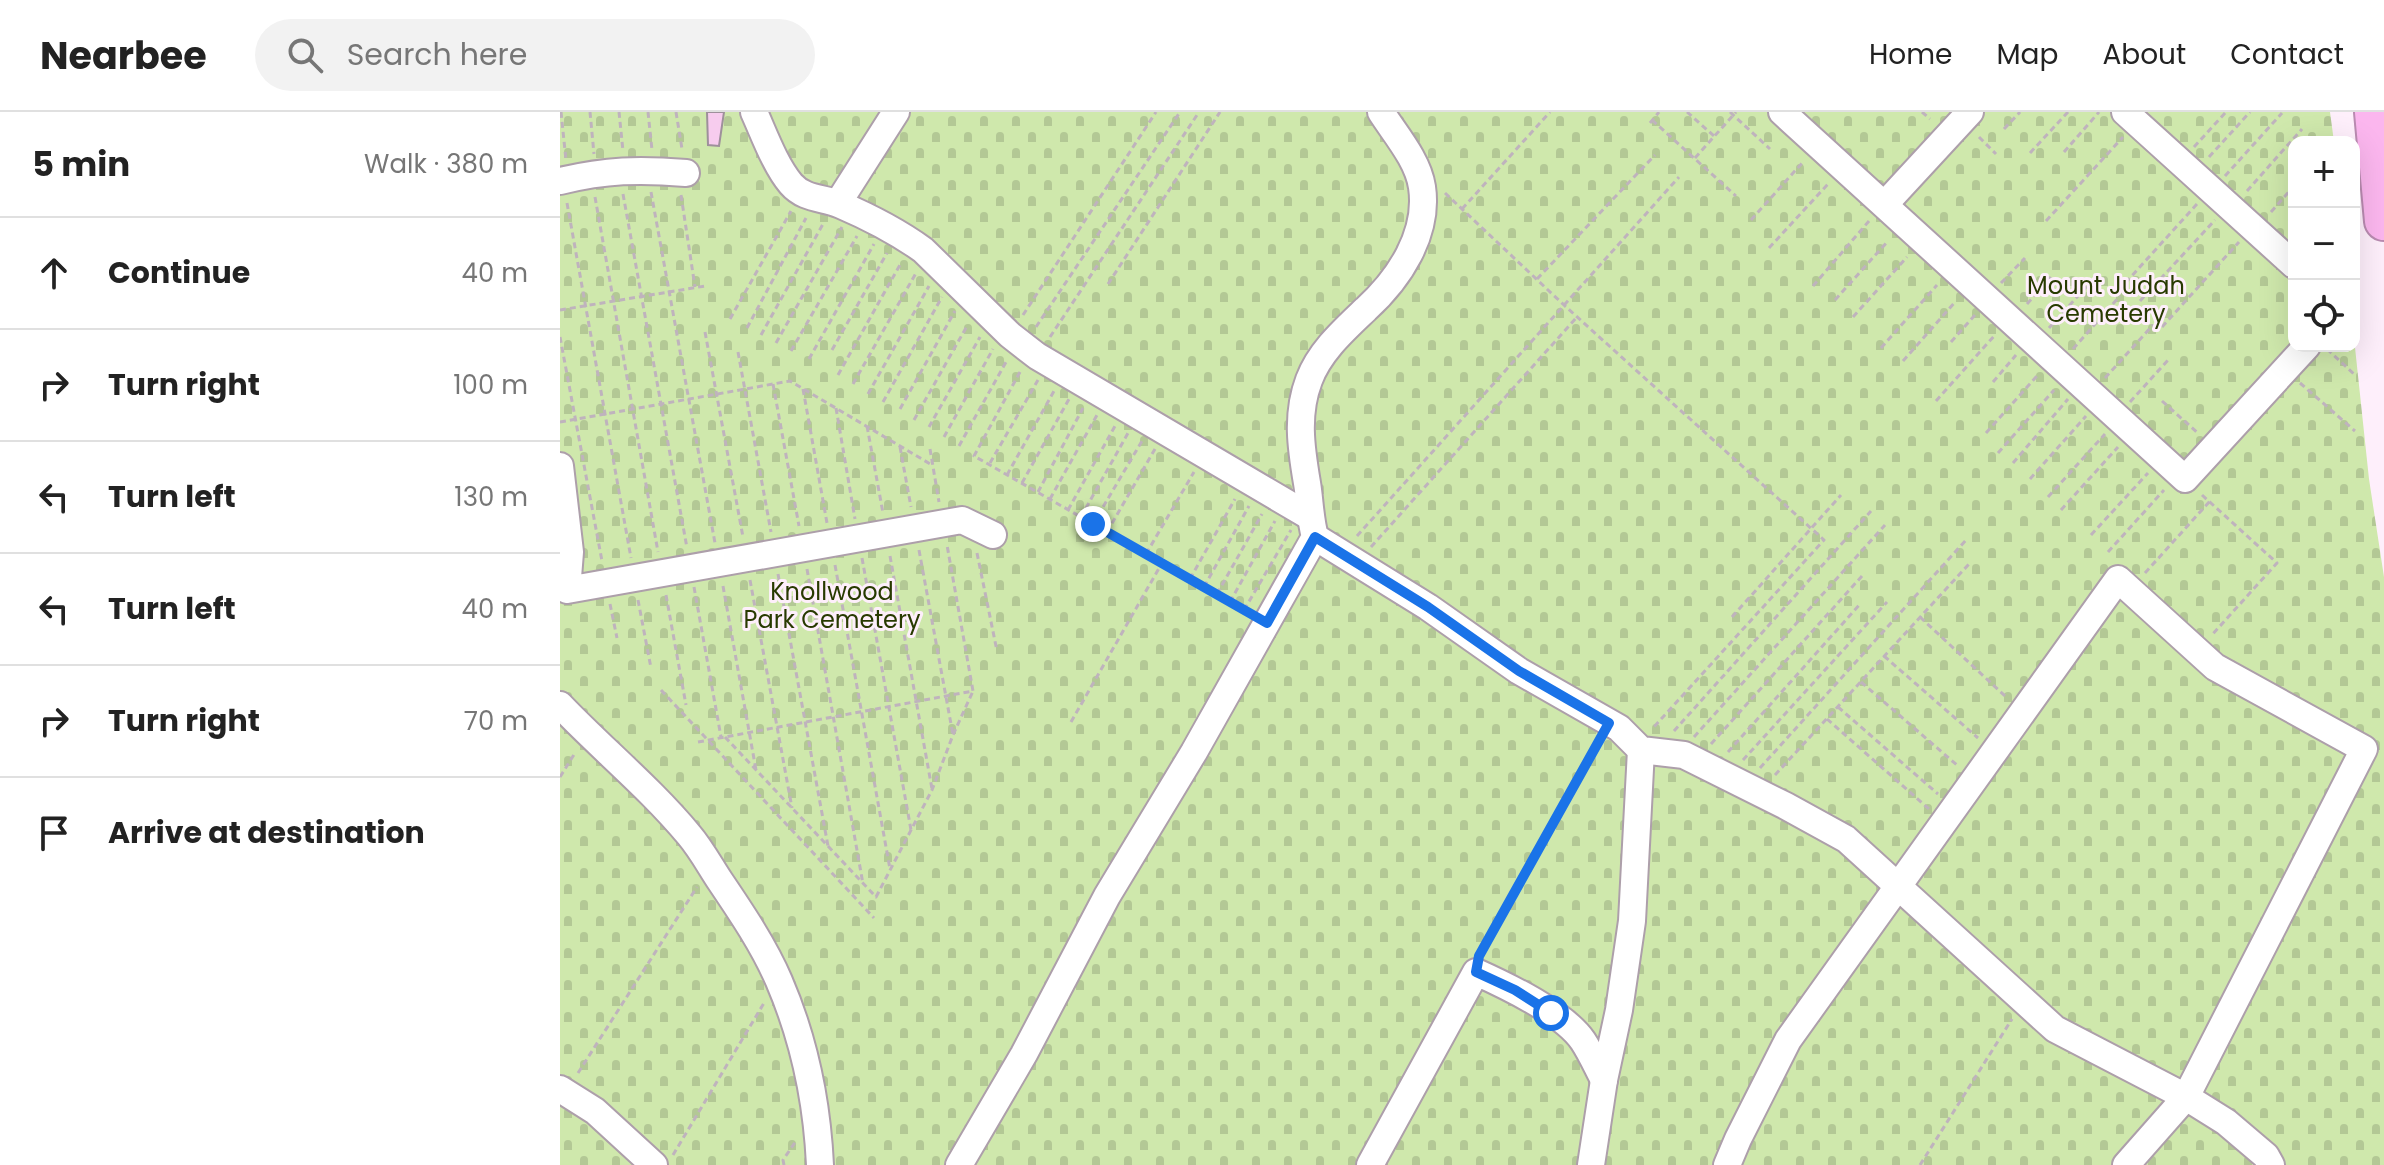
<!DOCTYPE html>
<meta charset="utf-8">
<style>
body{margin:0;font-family:Poppins,sans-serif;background:#f2f2f2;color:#222}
.controls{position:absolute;right:24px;top:24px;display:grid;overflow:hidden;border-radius:16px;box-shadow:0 8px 32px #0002}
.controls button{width:72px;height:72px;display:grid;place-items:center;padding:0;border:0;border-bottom:2px solid #e0e0e0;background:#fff;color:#222;font:40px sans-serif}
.stop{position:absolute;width:24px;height:24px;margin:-18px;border:6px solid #1a73e8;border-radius:50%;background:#fff}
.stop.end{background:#1a73e8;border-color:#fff;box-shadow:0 2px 8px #0008}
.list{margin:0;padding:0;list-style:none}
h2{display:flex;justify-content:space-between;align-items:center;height:104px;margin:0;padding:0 32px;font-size:34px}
h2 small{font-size:26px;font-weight:400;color:#767676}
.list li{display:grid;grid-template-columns:52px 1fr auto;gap:24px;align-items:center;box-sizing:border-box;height:112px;padding:0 32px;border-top:2px solid #e0e0e0}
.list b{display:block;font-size:30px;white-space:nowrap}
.list em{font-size:26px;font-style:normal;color:#767676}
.icon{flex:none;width:44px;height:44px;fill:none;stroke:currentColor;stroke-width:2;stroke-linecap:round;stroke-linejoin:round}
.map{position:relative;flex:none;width:1824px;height:1053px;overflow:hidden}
header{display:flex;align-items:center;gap:48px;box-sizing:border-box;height:112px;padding:0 40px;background:#fff;border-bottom:2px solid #e0e0e0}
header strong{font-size:38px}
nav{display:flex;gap:44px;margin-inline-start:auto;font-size:28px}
.search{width:560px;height:72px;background:#f2f2f2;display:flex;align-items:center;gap:20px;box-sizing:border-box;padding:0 28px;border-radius:44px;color:#767676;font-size:30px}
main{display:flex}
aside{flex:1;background:#fff}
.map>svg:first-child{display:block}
.cemetery{fill:url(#cemetery-stones)}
.building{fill:#f7ccee;stroke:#9e909b;stroke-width:2}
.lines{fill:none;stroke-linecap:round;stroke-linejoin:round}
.minor-casing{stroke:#ad9faa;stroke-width:30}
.highway-casing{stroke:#ba8bb1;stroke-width:42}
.path{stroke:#bfb3bd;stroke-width:3;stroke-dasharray:6 4;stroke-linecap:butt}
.minor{stroke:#fff;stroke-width:26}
.highway{stroke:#fbb6ee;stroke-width:38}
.route{stroke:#1a73e8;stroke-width:10}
.labels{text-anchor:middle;stroke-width:6;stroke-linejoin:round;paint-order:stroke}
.park-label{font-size:24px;fill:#283a00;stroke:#feeffb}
</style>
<header>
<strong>Nearbee</strong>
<div class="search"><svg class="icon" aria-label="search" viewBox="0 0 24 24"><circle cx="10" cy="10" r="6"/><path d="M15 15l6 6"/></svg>Search here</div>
<nav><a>Home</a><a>Map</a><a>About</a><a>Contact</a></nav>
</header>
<main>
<aside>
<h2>5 min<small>Walk · 380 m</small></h2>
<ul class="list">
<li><svg class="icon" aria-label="ahead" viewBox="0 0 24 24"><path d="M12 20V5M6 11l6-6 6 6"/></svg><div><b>Continue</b></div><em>40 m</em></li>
<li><svg class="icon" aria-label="right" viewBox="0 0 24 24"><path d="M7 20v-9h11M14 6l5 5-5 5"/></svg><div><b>Turn right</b></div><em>100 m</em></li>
<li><svg class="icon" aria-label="left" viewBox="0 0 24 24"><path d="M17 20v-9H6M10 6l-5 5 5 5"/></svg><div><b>Turn left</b></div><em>130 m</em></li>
<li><svg class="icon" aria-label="left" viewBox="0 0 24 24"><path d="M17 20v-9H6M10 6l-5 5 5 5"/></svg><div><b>Turn left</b></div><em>40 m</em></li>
<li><svg class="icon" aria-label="right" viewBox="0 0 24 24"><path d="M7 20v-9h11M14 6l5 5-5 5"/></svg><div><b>Turn right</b></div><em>70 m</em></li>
<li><svg class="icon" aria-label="arrive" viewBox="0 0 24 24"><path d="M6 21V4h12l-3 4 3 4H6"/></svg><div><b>Arrive at destination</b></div></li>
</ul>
</aside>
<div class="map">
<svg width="1824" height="1053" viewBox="0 0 1824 1053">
<defs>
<pattern id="cemetery-stones" width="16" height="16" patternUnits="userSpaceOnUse" patternTransform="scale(2)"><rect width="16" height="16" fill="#cfe8ac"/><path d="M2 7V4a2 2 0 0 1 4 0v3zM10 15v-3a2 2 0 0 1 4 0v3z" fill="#b3c895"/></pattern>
</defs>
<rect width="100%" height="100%" fill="#feeffb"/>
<polygon class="cemetery" points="0,0 1770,0 1774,30 1734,30 1734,234 1794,234 1794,226 1809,367 1824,465 1824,1053 0,1053"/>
<polygon class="building" points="147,0 164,0 159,34 148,33"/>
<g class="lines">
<defs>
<g id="minor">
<path d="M194,0C204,22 215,53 231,72C245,88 263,85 281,93C309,105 338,120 363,138L450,223L477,244L749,404"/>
<polyline points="1222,0 1625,367 1747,234"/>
<polyline points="1565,0 1734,153"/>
<path d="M0,69C46,58 79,57 126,61"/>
<polyline points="278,91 336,0"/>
<polyline points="1325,92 1410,0"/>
<polyline points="0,354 10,440 7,478 402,408 433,423"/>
<polyline points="755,425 868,495 959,559 1059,616 1081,638 1124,643 1226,694 1286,727 1495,917 1626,985 1666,1010 1706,1044 1711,1053"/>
<path d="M0,593C42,637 90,676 129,723C141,737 150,754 160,769C181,800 204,834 219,869C244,927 257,990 260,1053"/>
<polyline points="0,977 35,999 94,1053"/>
<path d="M399,1053L464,942L547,784L634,640L755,425C750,407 750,389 747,371C741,336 736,302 749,268C760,239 784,218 806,197C839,167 869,122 862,75C858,48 835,22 821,0"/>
<path d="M810,1053L916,860C947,874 1004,901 1023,929C1031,941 1037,955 1044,968"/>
<polyline points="1031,1053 1044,968 1059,898 1072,809 1081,638"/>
<polyline points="1167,1053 1178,1027 1228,928 1558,467 1655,555 1804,637 1626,985 1566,1053"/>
</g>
<polyline id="highway" points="1814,0 1824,109"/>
</defs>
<use href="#minor" class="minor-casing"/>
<use href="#highway" class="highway-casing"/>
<g class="path">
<polyline points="1,0 6,48"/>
<polyline points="30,0 34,42"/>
<polyline points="59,0 63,39"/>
<polyline points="88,0 92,38"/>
<polyline points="116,0 122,37"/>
<polyline points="1127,0 1154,24"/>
<polyline points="1170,0 1210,37"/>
<polyline points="1362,0 1370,7"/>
<polyline points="1092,8 1176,84"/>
<polyline points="1090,11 1099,0"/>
<polyline points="1444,17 1460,0"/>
<polyline points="1419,25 1436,42"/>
<polyline points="1634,35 1666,0"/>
<polyline points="1504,40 1539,0"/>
<polyline points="1470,41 1508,0"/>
<polyline points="1649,45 1690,0"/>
<polyline points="1135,46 1176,0"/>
<polyline points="1665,64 1722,1"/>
<polyline points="1687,79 1742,17"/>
<polyline points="91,80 155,431"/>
<polyline points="885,81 1005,194 1264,428 1093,616"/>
<polyline points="63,82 127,436"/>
<polyline points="121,83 135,175"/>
<polyline points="35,85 98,440"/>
<polyline points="7,91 71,446"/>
<polyline points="902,97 990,0"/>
<polyline points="1711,100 1734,74"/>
<polyline points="1191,108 1243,50"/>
<polyline points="1486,109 1563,25"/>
<polyline points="1209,136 1268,72"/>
<polyline points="977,167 1095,43"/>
<polyline points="1441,171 1465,146"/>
<polyline points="548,172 660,0"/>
<polyline points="1253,174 1309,109"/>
<polyline points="1559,178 1637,92"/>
<polyline points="1275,188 1328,129"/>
<polyline points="1580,189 1655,108"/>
<polyline points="1467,192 1491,165"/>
<polyline points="0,198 145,174"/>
<polyline points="463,203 596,0"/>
<polyline points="1293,205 1347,145"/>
<polyline points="170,207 231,99"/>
<polyline points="476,215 620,0"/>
<polyline points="1602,215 1679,130"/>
<polyline points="187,216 246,106"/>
<polyline points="1489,216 1527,174"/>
<polyline points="145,220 183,425"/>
<polyline points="201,223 263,112"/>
<polyline points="0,225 42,449"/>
<polyline points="490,225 639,0"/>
<polyline points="1391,230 1415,203"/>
<polyline points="216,231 282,115"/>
<polyline points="1321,236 1377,173"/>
<polyline points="1513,237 1560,184"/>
<polyline points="1767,237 1795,263"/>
<polyline points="272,238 327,141"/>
<polyline points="231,239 297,124"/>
<polyline points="178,240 211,420"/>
<polyline points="249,247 314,132"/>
<polyline points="1343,249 1396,189"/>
<polyline points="460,260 414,344 689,501"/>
<polyline points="278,263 341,151"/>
<polyline points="1545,266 1593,213"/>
<polyline points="1433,270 1456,243"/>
<polyline points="1740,271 1795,319"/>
<polyline points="213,272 239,414"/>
<polyline points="293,272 356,161"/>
<polyline points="243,277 267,411"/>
<polyline points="308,282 369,174"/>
<polyline points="1376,289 1435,223"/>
<polyline points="1602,289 1639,322"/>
<polyline points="323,290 382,185"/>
<polyline points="1570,290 1609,247"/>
<polyline points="276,296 295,407"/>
<polyline points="340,297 395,199"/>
<polyline points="354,308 407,214"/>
<polyline points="0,310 230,269 372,353"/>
<polyline points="307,314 323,401"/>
<polyline points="369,315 420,225"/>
<polyline points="1426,321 1477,264"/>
<polyline points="384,325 433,237"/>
<polyline points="399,334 446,250"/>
<polyline points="340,335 351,395"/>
<polyline points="370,337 379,390"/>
<polyline points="1438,341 1494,278"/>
<polyline points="430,351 478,268"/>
<polyline points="1453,351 1508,287"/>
<polyline points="447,363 494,279"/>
<polyline points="1470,367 1526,304"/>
<polyline points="462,371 509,287"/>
<polyline points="478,380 523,296"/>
<polyline points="1642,383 1717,451 1651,524"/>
<polyline points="1488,385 1545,322"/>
<polyline points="490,387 537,303"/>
<polyline points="508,398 555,314"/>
<polyline points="1501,398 1558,335"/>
<polyline points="521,405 568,321"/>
<polyline points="533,412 582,329"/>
<polyline points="547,420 595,337"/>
<polyline points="1531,423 1588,361"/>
<polyline points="797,424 1119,65"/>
<polyline points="811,435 1017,205"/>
<polyline points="359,438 393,623"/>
<polyline points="1548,440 1604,378"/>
<polyline points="417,441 437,539"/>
<polyline points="586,442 634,360"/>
<polyline points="330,444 372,677"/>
<polyline points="302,446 351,718"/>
<polyline points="275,453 330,757"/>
<polyline points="247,457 303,772"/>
<polyline points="1585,461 1650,389"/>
<polyline points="218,462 268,734"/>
<polyline points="630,467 675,387"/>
<polyline points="190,468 232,696"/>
<polyline points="163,474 196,658"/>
<polyline points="134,475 161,625"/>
<polyline points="644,475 689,394"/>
<polyline points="657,482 702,402"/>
<polyline points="106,483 126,593"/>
<polyline points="78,488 91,556"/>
<polyline points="670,490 715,409"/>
<polyline points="50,492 57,526"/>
<polyline points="684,498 731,418"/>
<polyline points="1172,505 1281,383"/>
<polyline points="1360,505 1445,584"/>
<polyline points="1324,544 1418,626"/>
<polyline points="1301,570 1398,654"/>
<polyline points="101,578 314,806"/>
<polyline points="1278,595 1378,682"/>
<polyline points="1267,607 1369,697"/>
<polyline points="511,610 602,451"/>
<polyline points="1114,619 1311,399"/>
<polyline points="165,625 316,785 372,678 393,623 413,579"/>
<polyline points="1134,625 1325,413"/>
<polyline points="138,630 413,579 387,433"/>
<polyline points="1151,632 1302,464"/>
<polyline points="1168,640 1301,491"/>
<polyline points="1183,648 1327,490"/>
<polyline points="1200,656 1406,428"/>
<polyline points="1215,663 1409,452"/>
<polyline points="0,665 15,641"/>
<polyline points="922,838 1039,628"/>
<polyline points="18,961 137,775"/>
<polyline points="113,1043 204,891"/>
<polyline points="224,1053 223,1048 236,1029"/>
<polyline points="1360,1053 1452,907"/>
</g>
<use href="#minor" class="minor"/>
<use href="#highway" class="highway"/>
</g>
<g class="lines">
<polyline class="route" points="533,412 707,511 755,425 868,495 959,559 1049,611 919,844 916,860 955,878 991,901"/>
</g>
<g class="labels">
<g class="park-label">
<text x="1546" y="182">Mount Judah<tspan x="1546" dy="28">Cemetery</tspan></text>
<text x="272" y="488">Knollwood<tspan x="272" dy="28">Park Cemetery</tspan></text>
</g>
</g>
</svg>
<div class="controls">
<button>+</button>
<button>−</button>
<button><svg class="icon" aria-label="locate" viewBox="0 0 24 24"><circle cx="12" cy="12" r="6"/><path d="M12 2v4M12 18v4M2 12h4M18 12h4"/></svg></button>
</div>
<div class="stop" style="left:991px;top:901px"></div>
<div class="stop end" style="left:533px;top:412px"></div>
</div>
</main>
